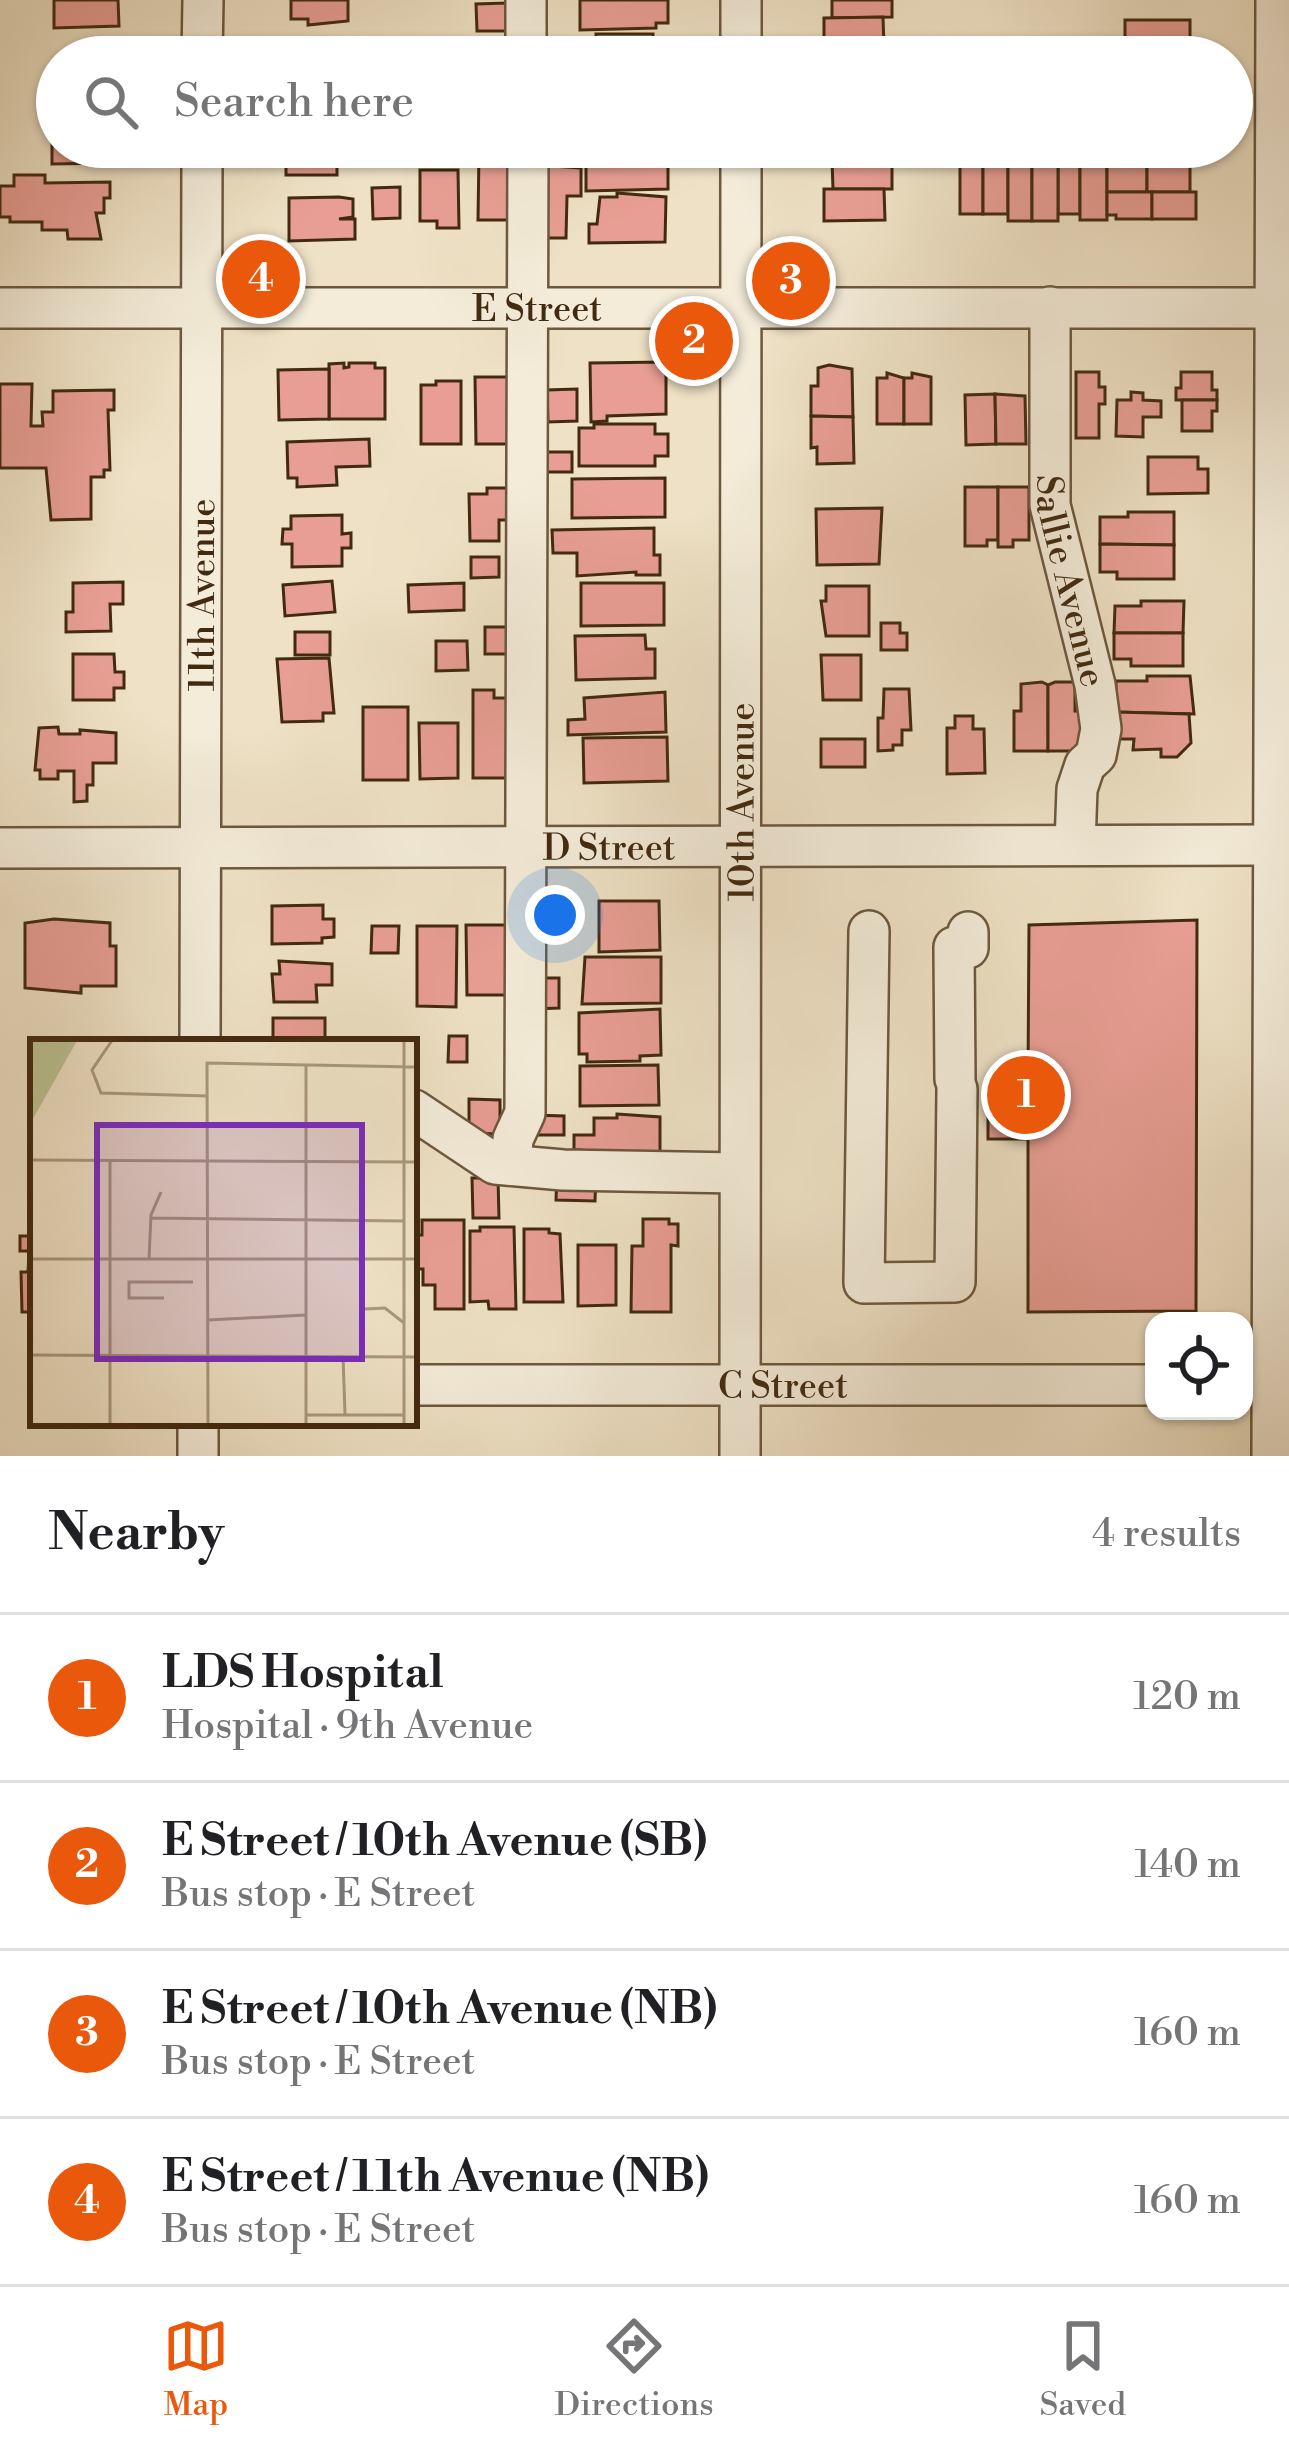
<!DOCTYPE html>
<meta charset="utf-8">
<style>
body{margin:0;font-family:"Libre Bodoni",serif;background:#f2f2f2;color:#202124}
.controls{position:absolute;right:36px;bottom:36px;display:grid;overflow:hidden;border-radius:24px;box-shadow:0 3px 9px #0004}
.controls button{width:108px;height:108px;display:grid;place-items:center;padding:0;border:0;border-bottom:3px solid #e0e0e0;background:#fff;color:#202124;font:60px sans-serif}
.you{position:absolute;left:555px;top:915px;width:42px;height:42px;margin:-30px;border:9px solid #fff;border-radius:50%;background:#1a73e8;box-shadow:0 0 0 18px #1a73e833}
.badge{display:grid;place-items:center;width:78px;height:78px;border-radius:50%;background:#ea580c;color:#fff;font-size:39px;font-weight:700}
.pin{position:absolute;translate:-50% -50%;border:6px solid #fff;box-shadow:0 3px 12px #0006}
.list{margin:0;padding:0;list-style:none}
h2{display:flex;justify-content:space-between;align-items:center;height:156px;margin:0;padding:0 48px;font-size:51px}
h2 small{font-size:39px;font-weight:400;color:#757577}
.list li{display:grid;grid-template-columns:78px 1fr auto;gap:36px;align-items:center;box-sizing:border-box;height:168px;padding:0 48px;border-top:3px solid #e0e0e0}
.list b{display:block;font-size:45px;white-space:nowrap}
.list p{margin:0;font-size:39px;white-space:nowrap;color:#757577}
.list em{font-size:39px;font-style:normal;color:#757577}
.icon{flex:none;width:66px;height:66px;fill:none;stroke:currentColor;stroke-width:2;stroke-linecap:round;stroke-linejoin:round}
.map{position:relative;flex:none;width:1289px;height:1456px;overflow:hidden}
.search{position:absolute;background:#fff;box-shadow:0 3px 9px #0004;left:36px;right:36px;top:36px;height:132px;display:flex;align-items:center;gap:30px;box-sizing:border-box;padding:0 42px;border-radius:66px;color:#757577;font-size:45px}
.sheet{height:828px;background:#fff}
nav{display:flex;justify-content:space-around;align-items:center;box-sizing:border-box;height:168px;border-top:3px solid #e0e0e0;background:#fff;font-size:33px;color:#757577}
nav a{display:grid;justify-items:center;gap:6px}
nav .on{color:#ea580c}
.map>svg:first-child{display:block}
.building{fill:#e89e94;stroke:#422a10;stroke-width:3}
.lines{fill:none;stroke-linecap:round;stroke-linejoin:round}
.minor-casing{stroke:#6d583d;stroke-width:44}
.minor{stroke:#f4ecd9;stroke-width:39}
.labels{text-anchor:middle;stroke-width:9;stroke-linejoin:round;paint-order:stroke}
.street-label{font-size:36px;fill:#422a10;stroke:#f4ecd9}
.inset-road{fill:none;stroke:#a9987d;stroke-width:3}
.view{fill:#7b2cbf;fill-opacity:0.15;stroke:#7b2cbf;stroke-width:6}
.inset-edge{fill:none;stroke:#422a10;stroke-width:6}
</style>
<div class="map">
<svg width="1289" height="1456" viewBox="0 0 1289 1456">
<rect width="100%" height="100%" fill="#eee1c5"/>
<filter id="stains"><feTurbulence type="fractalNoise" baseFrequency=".00167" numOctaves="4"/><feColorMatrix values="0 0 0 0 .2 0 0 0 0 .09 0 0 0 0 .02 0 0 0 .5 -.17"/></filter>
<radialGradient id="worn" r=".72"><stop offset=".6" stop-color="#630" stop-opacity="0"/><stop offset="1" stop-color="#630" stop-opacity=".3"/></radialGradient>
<g class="building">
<polygon points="54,0 118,0 119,26 54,28"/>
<polygon points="291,0 348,0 348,21 308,25 308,19 291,19"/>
<polygon points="580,0 668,0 668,23 656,23 656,28 580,30"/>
<polygon points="832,0 892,0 892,17 832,18"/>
<polygon points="507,3 507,31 477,31 476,4"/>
<polygon points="883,17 884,47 824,47 824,18"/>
<rect x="1125" y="20" width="65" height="24"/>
<polygon points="596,34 653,34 653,40 671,40 671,57 596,57"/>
<polygon points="305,43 332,43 332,57 289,57 305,57"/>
<rect x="1125" y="44" width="65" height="13"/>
<rect x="832" y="47" width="59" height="10"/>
<rect x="72" y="48" width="43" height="9"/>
<polygon points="52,119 57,119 57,147 106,147 106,163 52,164"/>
<polygon points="286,147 337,150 337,175 286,175"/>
<rect x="825" y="147" width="59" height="13"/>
<rect x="1133" y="147" width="62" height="18"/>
<polygon points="586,148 668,148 668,189 586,191"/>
<rect x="960" y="149" width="23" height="65"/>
<rect x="983" y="149" width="25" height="65"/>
<rect x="1058" y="150" width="22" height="64"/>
<rect x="1080" y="150" width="27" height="70"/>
<polygon points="523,151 522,220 478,220 479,152"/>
<rect x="1008" y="157" width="24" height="64"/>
<rect x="1032" y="157" width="26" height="64"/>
<polygon points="832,160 892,160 892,189 833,189"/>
<polygon points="537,165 581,168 581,196 567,196 566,238 537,238"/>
<rect x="1107" y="165" width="40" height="27"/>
<rect x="1147" y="165" width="43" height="27"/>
<polygon points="420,170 458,170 459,228 437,228 437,221 420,221"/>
<polygon points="14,175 45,175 45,183 110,182 110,198 104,198 104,213 96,213 101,239 68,239 67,230 42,230 42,222 10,222 10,217 0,217 0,186 14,186"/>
<polygon points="400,187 400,218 373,219 372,188"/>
<polygon points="824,189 884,189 885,220 824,221"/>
<polygon points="1107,192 1152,192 1152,219 1116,219 1116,215 1107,215"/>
<rect x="1152" y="192" width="44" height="27"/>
<polygon points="617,193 666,197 665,242 589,243 589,224 597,224 600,197 617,197"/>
<polygon points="339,197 353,199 353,217 339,219 355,219 355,239 289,241 289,198"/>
<polygon points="666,362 666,414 607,416 607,421 591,422 590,363"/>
<polygon points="344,363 344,368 349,367 349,363 375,363 375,368 385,368 385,419 329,419 329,364"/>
<polygon points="829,365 852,369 853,417 811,416 811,386 818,386 818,368"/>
<polygon points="329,369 329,419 279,420 278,370"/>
<polygon points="1076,372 1099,372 1099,387 1105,387 1105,404 1099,404 1099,438 1076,438"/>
<polygon points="1181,372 1212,372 1212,390 1217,390 1217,400 1176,400 1176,388 1181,388"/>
<polygon points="887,373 904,378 904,424 877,424 877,378 887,378"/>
<polygon points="912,373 931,377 931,424 904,424 904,378 912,378"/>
<polygon points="475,377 519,377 520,444 476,444"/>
<polygon points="436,381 461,381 461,444 421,444 421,385 436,385"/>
<polygon points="0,384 32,384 31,426 43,426 42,412 53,412 53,391 114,390 114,410 108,410 110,470 104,470 104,477 91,477 91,519 51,520 46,468 0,468"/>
<polygon points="577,389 577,421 548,422 547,390"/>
<polygon points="1131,392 1143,393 1143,400 1161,401 1161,417 1143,417 1143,437 1116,436 1117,400 1131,400"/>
<polygon points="995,394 996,444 966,445 965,395"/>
<polygon points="995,394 1025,396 1026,444 996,444"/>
<polygon points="1182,400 1217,400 1217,411 1212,411 1212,431 1182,431"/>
<polygon points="811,416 853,417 854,463 817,464 817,447 811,448"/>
<polygon points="594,424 655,424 655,434 668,434 668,456 655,456 655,466 579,466 579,428 594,428"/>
<polygon points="369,439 370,466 336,467 337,485 297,487 297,478 288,478 287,442"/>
<rect x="546" y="452" width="26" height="20"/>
<polygon points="1148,457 1198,457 1198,469 1208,469 1208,493 1148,494"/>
<polygon points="665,478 665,517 572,518 572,479"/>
<polygon points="965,487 998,487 998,540 987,540 987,546 965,546"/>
<polygon points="998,487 1029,487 1029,540 1013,540 1013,547 998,547"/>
<polygon points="487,488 523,488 523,520 499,520 499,541 470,541 469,494 487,494"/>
<polygon points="882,508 879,564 817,565 816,509"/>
<polygon points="1128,512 1174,512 1174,545 1100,544 1100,517 1128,517"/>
<polygon points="342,515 342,534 351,533 351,548 342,548 342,566 292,567 292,544 282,544 283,529 291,529 291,516"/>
<polygon points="654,528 654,555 660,555 660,575 636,575 636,572 577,576 577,553 553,553 552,530"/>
<polygon points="1100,544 1174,545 1174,579 1117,579 1117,572 1100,572"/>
<polygon points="471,557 499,557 499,577 471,578"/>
<polygon points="332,581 335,612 285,616 283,585"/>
<polygon points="123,582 123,604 110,604 111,631 66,632 66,612 73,612 73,583"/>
<polygon points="464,583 464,610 409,612 408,585"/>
<polygon points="581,583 664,583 664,625 581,626"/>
<polygon points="826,586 869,586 869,636 826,636 821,601 826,601"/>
<polygon points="1141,601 1184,601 1183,633 1114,633 1115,606 1141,606"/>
<polygon points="881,623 900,623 900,633 907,633 907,650 881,650"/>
<polygon points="485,627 524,627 523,654 485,654"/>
<rect x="295" y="632" width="35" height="23"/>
<polygon points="1114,633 1183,633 1183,666 1131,666 1131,659 1114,659"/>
<polygon points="645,635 646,649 655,649 655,678 576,680 575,636"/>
<polygon points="436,641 467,641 468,670 436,671"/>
<polygon points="73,654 114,654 115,672 124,672 124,688 114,688 114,700 73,700"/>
<polygon points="821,655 861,655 861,700 823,700"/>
<polygon points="329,658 334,713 323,713 323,721 282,722 277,659"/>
<polygon points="1147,676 1190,676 1194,714 1116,712 1116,681 1147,681"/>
<polygon points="1042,682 1048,685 1048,751 1014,751 1014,711 1021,711 1021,684"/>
<polygon points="1055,682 1075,682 1075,711 1084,711 1084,751 1048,751 1048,685"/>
<polygon points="884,689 909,689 911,730 902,730 902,745 893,745 893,750 878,751 878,718 883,718"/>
<polygon points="473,690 494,690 494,698 511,698 510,778 473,778"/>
<polygon points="665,692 666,732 568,735 568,720 585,719 584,698"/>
<rect x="363" y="707" width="45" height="73"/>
<polygon points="1116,712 1189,714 1191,743 1177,757 1161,757 1161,749 1133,750 1134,739 1116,739"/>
<polygon points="955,716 973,716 973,729 984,729 985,773 947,774 947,728 955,728"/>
<polygon points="419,723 458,723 458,778 420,779"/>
<polygon points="58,727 59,734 80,734 80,730 116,733 116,763 93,763 93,785 87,785 87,801 74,802 74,771 58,771 58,779 40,779 40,770 35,770 39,728"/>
<polygon points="667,737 668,781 584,783 583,738"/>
<rect x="821" y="739" width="44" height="28"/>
<polygon points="599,901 659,901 660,950 599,952"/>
<polygon points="323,905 323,919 334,919 334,937 322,938 322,943 272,944 272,906"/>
<polygon points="54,919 110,923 110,946 116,946 116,986 81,986 81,993 25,988 25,923"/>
<polygon points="1197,920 1196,1311 1028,1312 1028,1139 988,1139 988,1077 1028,1077 1029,925"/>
<polygon points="466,925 512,925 512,995 467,995"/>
<polygon points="372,926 399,926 398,953 371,953"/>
<polygon points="417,926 457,926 456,1007 417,1006"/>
<polygon points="585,957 661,957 661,1003 582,1004"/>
<polygon points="279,961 332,964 332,985 316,985 317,1002 274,1002 272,974 280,974"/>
<polygon points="534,978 559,978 559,1008 534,1009"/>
<polygon points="660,1009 661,1055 640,1056 640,1061 587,1062 587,1054 579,1054 579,1013"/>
<rect x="273" y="1018" width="52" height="24"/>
<polygon points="449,1036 467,1036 467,1062 448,1062"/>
<polygon points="658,1065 659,1105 580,1106 580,1066"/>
<polygon points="469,1099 500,1100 500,1134 469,1133"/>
<polygon points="617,1114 660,1117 660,1157 581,1159 581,1150 574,1150 574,1135 594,1135 594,1118 617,1118"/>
<polygon points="532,1115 564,1116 564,1135 532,1135"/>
<polygon points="557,1174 596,1174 595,1201 556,1200"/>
<polygon points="472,1178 498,1178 499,1218 473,1218"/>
<polygon points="643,1219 669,1219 669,1224 678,1224 678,1246 671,1245 671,1312 631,1312 632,1246 643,1246"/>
<polygon points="422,1220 464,1220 464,1309 435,1309 435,1285 423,1285 423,1269 418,1269 416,1256 416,1235 422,1235"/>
<polygon points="480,1227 514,1227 516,1309 489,1309 488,1301 470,1302 470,1231 480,1231"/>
<polygon points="524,1229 549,1229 549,1233 560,1234 563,1302 524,1302"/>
<polygon points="20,1236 33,1236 33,1312 22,1312 21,1272 28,1272 29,1251 20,1251"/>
<polygon points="578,1245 616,1245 616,1305 578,1306"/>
</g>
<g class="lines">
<defs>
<g id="minor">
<polyline points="526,0 526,57"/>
<polyline points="741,0 741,57"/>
<polyline points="202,57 203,0"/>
<path id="s1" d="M1050,307V505L1095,685L1101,729L1096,755L1085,765L1077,789L1075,844"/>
<path id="s2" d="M0,308H1289"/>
<path id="s3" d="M0,848L1289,845"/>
<polyline points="869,931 864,1283 955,1282 957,1089"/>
<path id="s4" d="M200,1042L202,147"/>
<polyline points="955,1079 954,947 968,948 968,932"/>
<polyline points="414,1110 495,1164 563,1170 739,1173"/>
<polyline points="511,1165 513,1139 525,1113 528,147"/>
<path id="s5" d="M414,1385H1154"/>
<polyline points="198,1456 198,1423"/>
<path id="s6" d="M740,1456L741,147"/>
<polyline points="1272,1456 1276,0"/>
</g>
</defs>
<use href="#minor" class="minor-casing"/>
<use href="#minor" class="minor"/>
</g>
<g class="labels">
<g class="street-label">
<text dy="13" stroke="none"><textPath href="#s2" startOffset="537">E Street</textPath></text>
<text dy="13" stroke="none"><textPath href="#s1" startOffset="276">Sallie Avenue</textPath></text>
<text dy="13" stroke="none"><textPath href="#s4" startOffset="447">11th Avenue</textPath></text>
<text dy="13" stroke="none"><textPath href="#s6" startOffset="654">10th Avenue</textPath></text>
<text dy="13" stroke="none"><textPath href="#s3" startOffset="609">D Street</textPath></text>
<text dy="13" stroke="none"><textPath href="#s5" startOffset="369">C Street</textPath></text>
</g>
</g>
<g transform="translate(30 1039)">
<rect width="387" height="387" fill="#eee1c5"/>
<path d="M0,0H48L0,85Z" fill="#bcc292"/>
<path class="inset-road" d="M83,0L62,31L71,54L178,57M276,27V387M0,121L387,123M80,122V387M120,179L374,182M0,220H387M119,220L121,176L131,153M134,259H99V243H163M335,270L355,269L374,284M178,281L276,276M0,316L387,318M313,317L315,375M276,376H374M178,387L177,24L387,28M374,387V0"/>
<path class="view" d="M67,86H332V320H67Z"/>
<rect width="387" height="387" class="inset-edge"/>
</g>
<rect width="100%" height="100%" filter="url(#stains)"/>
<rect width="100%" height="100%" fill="url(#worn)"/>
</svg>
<div class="controls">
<button><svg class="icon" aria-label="locate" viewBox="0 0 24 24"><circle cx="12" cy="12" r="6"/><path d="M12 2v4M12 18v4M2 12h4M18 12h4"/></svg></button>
</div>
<div class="you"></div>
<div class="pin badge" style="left:1026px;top:1095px">1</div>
<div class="pin badge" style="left:694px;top:341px">2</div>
<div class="pin badge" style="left:791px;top:281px">3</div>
<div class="pin badge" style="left:261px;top:279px">4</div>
<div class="search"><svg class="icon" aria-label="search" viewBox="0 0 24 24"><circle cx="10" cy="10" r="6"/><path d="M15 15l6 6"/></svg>Search here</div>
</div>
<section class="sheet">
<h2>Nearby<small>4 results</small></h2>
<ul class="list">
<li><span class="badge">1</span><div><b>LDS Hospital</b><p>Hospital · 9th Avenue</p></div><em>120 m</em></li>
<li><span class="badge">2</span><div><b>E Street / 10th Avenue (SB)</b><p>Bus stop · E Street</p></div><em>140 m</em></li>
<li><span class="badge">3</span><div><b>E Street / 10th Avenue (NB)</b><p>Bus stop · E Street</p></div><em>160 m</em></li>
<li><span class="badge">4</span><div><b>E Street / 11th Avenue (NB)</b><p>Bus stop · E Street</p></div><em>160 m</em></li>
</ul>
</section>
<nav>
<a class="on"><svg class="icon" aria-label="map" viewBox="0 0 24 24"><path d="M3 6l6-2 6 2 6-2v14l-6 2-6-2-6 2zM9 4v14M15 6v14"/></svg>Map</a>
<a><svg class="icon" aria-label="directions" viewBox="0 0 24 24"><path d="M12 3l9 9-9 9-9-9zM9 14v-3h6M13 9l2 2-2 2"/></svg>Directions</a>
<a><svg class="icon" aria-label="saved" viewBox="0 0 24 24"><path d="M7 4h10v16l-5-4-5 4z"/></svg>Saved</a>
</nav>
